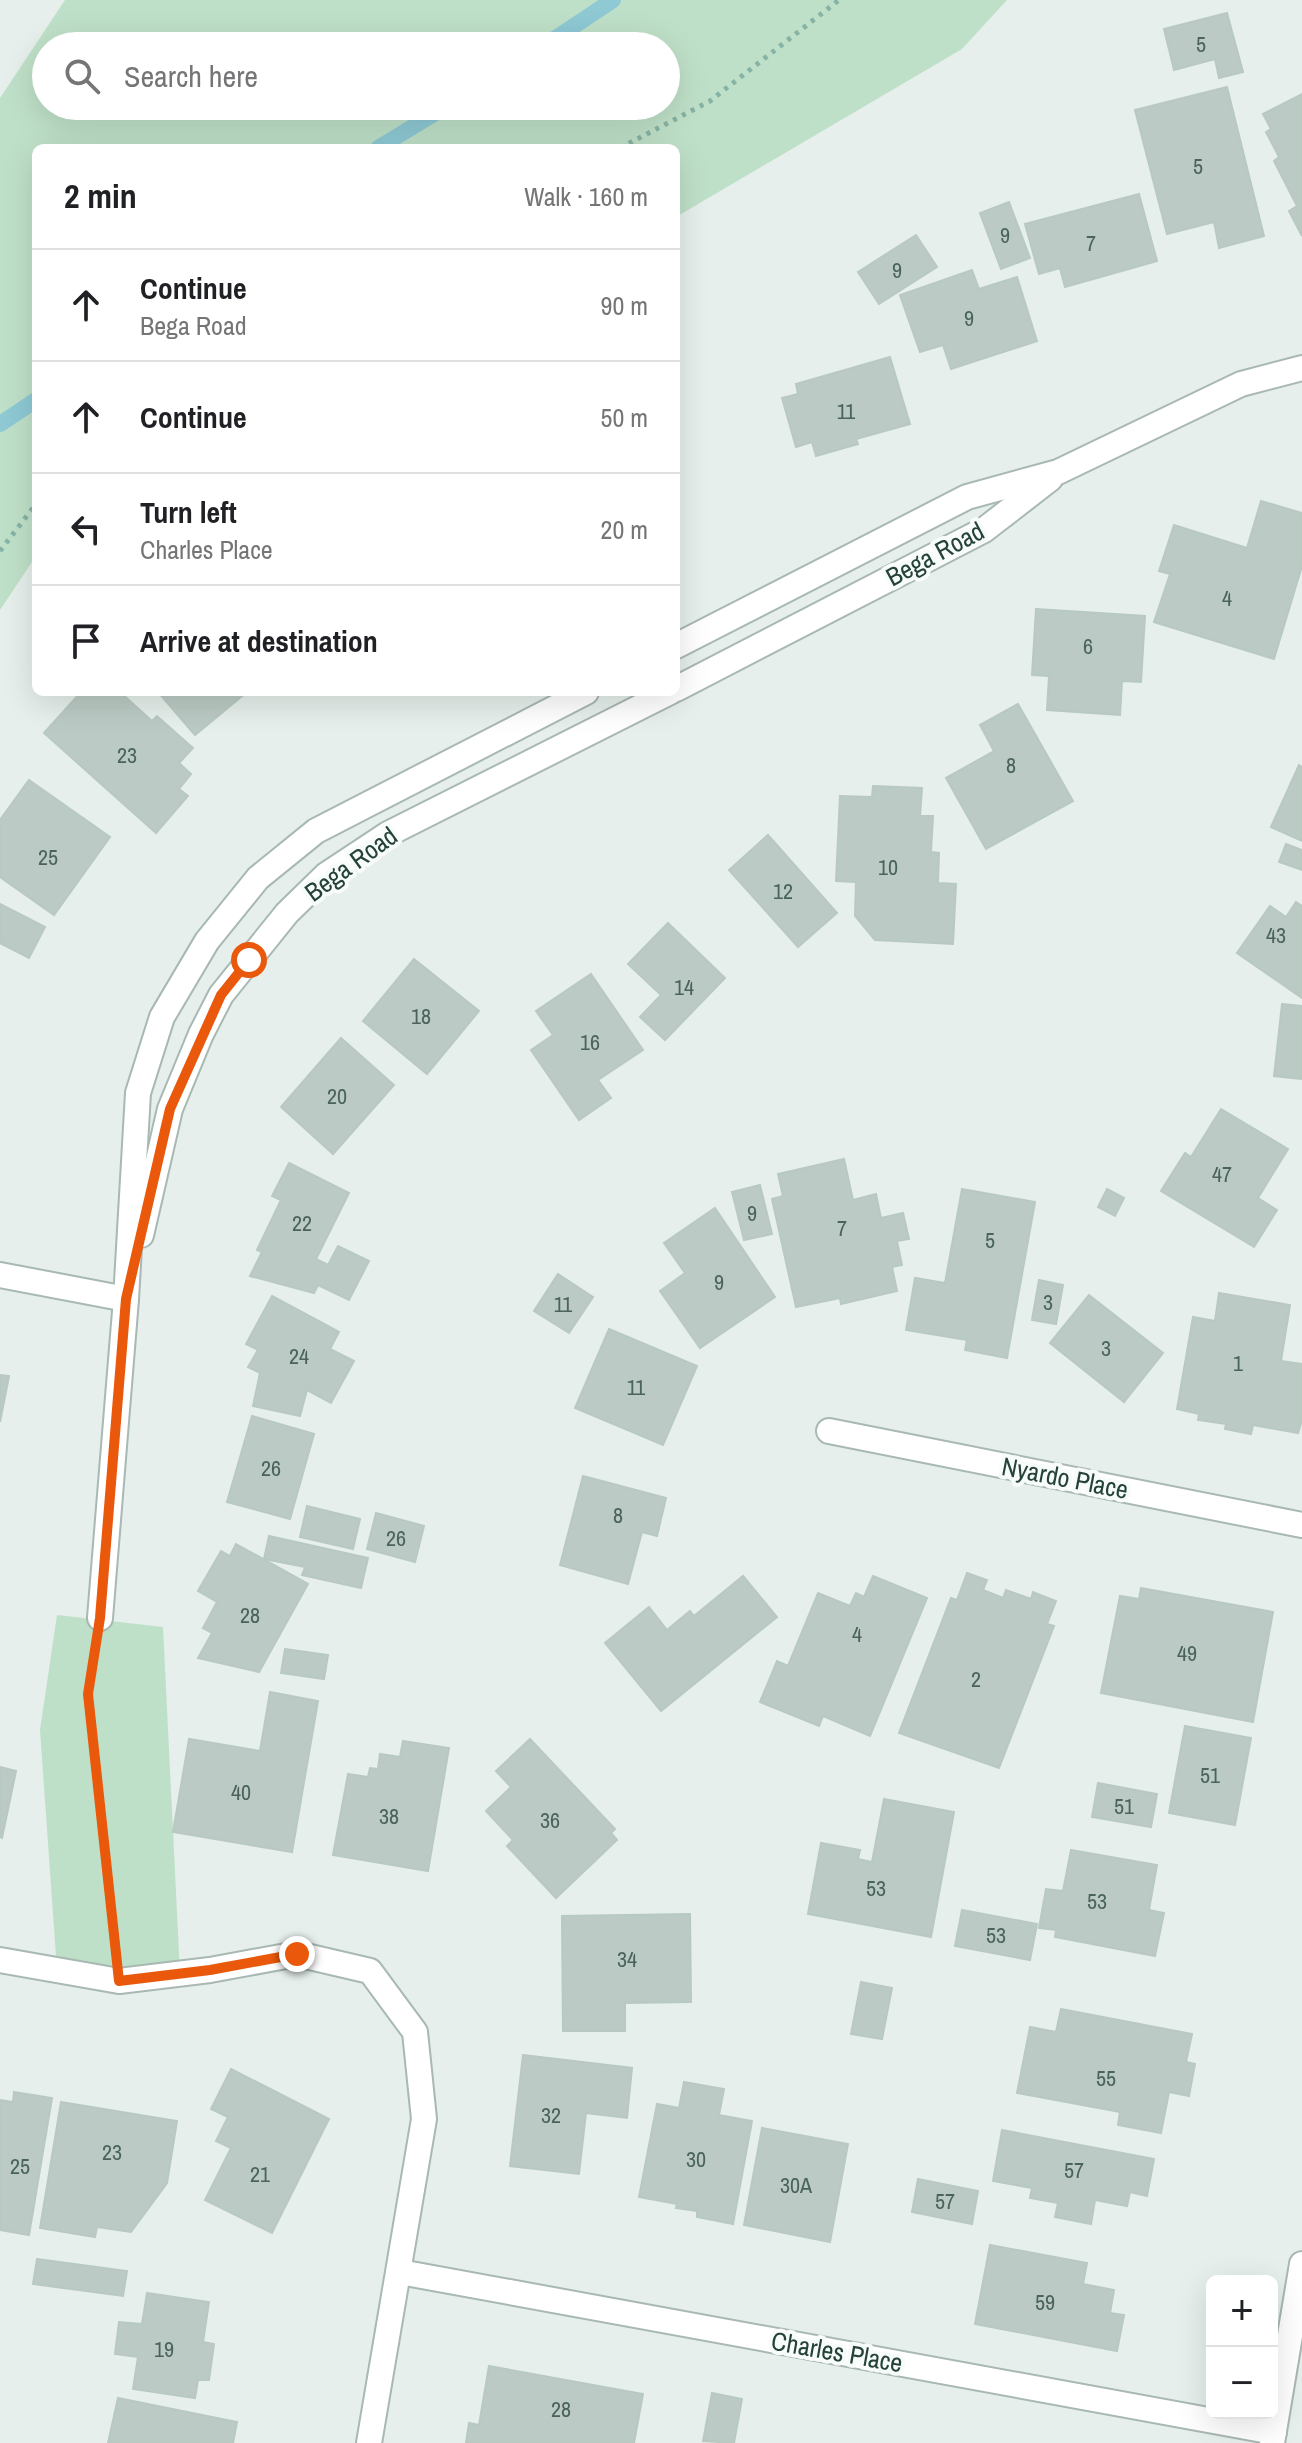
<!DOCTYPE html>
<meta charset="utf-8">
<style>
body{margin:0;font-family:"Archivo Narrow",sans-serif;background:#f6f6f6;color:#202124}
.controls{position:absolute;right:24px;bottom:24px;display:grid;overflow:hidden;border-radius:12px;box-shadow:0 8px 32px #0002}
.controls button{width:72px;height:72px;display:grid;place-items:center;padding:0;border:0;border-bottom:2px solid #e0e0e0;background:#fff;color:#202124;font:40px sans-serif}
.stop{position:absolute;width:24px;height:24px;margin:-18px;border:6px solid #ea580c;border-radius:50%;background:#fff}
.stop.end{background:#ea580c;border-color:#fff;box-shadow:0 2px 8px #0008}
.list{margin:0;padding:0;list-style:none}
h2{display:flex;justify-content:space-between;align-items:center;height:104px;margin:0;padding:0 32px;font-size:34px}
h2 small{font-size:26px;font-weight:400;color:#757577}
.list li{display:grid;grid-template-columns:52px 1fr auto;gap:24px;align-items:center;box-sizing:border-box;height:112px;padding:0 32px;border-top:2px solid #e0e0e0}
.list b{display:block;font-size:30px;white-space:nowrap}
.list p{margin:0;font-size:26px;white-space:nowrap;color:#757577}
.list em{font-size:26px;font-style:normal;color:#757577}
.icon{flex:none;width:44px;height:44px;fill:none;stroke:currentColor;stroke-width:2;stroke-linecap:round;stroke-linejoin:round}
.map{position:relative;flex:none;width:1302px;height:2443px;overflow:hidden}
.search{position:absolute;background:#fff;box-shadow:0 8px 32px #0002;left:32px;top:32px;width:648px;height:88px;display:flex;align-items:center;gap:20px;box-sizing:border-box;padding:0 28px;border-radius:44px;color:#757577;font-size:30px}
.panel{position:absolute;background:#fff;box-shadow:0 8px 32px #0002;left:32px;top:144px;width:648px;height:552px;border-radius:12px}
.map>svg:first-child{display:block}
.green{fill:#bfe0c8;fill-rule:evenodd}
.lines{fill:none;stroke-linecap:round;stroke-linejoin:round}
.stream{stroke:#8ec9d4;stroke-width:16}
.building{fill:#bbcac4;stroke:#b8c9c2;stroke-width:2}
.street-casing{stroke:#a8b8b2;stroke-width:28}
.path{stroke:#86b3a5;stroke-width:5;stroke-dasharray:4 6;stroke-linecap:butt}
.street{stroke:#fff;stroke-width:24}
.route{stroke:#ea580c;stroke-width:10}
.labels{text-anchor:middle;stroke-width:8;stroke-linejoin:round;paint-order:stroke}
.number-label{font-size:22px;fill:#4a645c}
.street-label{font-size:26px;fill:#24423a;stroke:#f7fbf9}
</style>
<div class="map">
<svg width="1302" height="2443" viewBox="0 0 1302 2443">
<rect width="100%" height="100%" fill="#e6efeb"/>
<g class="green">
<path d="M65,0H1007L962,49L676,217V148H36V556L0,610V98ZM46,46H666V106H46Z"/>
<polygon points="57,1615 163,1627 180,1974 57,1970 40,1730"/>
</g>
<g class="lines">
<g class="stream">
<polyline points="544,46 613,0"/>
<polyline points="378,148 447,106"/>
<polyline points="0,424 36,400"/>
</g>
</g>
<g class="building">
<polygon points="1227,13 1243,72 1219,78 1215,59 1174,70 1164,29"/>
<polygon points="1227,87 1264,236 1219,248 1214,222 1167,234 1135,110"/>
<polygon points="1302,94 1302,236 1289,211 1297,206 1274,161 1279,157 1266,132 1271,129 1263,114"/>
<polygon points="1139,194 1157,261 1065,287 1060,268 1039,274 1025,224"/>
<polygon points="1009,202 1030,258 1001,269 980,213"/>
<polygon points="916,235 937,267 879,304 858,272"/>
<polygon points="972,270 979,289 1017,277 1037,341 951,369 943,345 920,352 900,295"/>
<polygon points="890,357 910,424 856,439 858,444 816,456 812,442 796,447 782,398 798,394 796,384"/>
<polygon points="1261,501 1302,513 1302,566 1274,659 1154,622 1170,574 1159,571 1174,525 1247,548"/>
<polygon points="1036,609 1145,616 1141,682 1122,681 1120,715 1047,710 1049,676 1032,675"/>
<polygon points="81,692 120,692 152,721 157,716 193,748 179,763 191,774 179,789 188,796 156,833 44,733"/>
<polygon points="158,692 247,692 195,735"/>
<polygon points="1018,704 1073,801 986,849 946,778 994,751 980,725"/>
<polygon points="1299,765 1302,767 1302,841 1271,827"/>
<polygon points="29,780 110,837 54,915 0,877 0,820"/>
<polygon points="873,786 922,788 920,816 933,816 931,852 939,853 938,883 956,884 953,944 875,940 855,916 856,882 836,881 840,796 872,797"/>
<polygon points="768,835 837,913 798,947 729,870"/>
<polygon points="1286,844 1302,850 1302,870 1279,862"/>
<polygon points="1296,902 1302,906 1302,998 1237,953 1270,906 1286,917"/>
<polygon points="0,904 45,927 29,958 0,943"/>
<polygon points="668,923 725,978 665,1040 640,1017 661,995 628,964"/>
<polygon points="414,959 479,1011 427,1074 363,1021"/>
<polygon points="591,974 643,1050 598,1080 611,1098 579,1120 531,1050 553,1035 536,1011"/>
<polygon points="1282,1004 1302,1006 1302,1079 1274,1076"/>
<polygon points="341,1038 394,1085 333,1154 281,1107"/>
<polygon points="1221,1109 1288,1149 1258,1198 1277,1210 1254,1247 1161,1191 1185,1153 1191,1157"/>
<polygon points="844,1159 853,1200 876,1194 881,1218 903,1213 909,1239 897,1241 902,1265 892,1267 897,1291 841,1304 840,1298 796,1307 772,1199 783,1196 778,1174"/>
<polygon points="289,1163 349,1193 316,1259 328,1265 338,1246 369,1261 349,1300 318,1285 314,1293 250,1276 262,1252 257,1250 281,1200 272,1196"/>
<polygon points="760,1185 772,1234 744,1240 732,1192"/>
<polygon points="962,1189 1035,1202 1007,1358 965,1350 967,1340 906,1330 915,1278 945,1283"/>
<polygon points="1107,1189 1124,1198 1115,1216 1098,1207"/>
<polygon points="715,1208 775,1297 700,1348 660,1291 685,1273 664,1243"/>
<polygon points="558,1274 593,1297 569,1333 534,1311"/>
<polygon points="1039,1280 1063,1285 1056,1324 1032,1320"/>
<polygon points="1219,1293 1290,1305 1281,1361 1302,1364 1302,1420 1298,1433 1253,1425 1251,1434 1225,1429 1226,1424 1198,1420 1199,1414 1177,1409 1193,1317 1215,1321"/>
<polygon points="1089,1295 1163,1353 1124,1402 1050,1343"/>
<polygon points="272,1296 339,1332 330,1349 354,1361 331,1403 307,1390 300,1416 253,1406 260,1373 248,1367 258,1350 246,1344"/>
<polygon points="609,1329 697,1366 663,1445 575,1408"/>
<polygon points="0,1375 9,1376 0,1422"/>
<polygon points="252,1416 314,1434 290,1519 227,1502"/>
<polygon points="583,1476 666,1498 657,1536 642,1532 628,1584 560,1565"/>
<polygon points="307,1506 360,1519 353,1549 300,1537"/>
<polygon points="376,1513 424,1526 415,1562 367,1549"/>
<polygon points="269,1536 368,1558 361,1588 302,1575 305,1567 264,1559"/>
<polygon points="236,1544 308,1584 259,1672 198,1658 212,1633 203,1628 217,1602 198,1591 221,1551 230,1556"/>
<polygon points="967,1573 987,1580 983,1590 1003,1598 1006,1590 1031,1599 1033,1592 1056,1601 1047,1624 1054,1626 999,1768 899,1733 951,1598 957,1600"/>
<polygon points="743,1576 777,1617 661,1711 605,1643 649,1607 667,1630 690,1611 694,1616"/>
<polygon points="873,1576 927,1598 870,1736 823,1716 819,1726 760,1702 777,1661 788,1666 818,1593 850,1606 856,1593 864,1597"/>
<polygon points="1141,1588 1273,1612 1253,1722 1101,1693 1120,1596 1139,1599"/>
<polygon points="285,1649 328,1655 324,1679 281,1673"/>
<polygon points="270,1692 318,1701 292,1852 173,1832 189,1739 260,1751"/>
<polygon points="1185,1726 1251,1738 1235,1825 1169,1813"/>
<polygon points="530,1739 615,1829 611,1833 617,1840 556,1898 507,1846 513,1840 486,1811 511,1787 496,1771"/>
<polygon points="403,1741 449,1748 428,1871 333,1855 348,1774 368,1777 370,1768 378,1769 380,1754 400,1757"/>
<polygon points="0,1767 16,1771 2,1838 0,1837"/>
<polygon points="1098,1783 1157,1794 1151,1827 1092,1817"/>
<polygon points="884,1799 954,1812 931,1937 808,1914 821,1843 860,1850 858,1859 872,1862"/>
<polygon points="1071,1850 1157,1865 1149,1910 1164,1913 1155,1956 1055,1937 1056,1930 1039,1928 1046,1889 1063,1891"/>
<polygon points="962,1910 1037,1924 1030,1960 955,1946"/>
<polygon points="690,1914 691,2002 625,2003 625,2031 563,2031 562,1916"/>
<polygon points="861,1982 892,1988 882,2039 851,2034"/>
<polygon points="1061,2009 1192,2034 1186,2062 1195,2064 1189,2096 1169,2092 1161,2133 1118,2125 1120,2112 1017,2093 1030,2027 1056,2032"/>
<polygon points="523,2055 632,2068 627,2118 586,2113 579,2174 510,2166"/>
<polygon points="231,2069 329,2119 272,2233 205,2200 231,2148 216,2141 228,2117 211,2109"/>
<polygon points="684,2082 724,2089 719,2115 752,2121 733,2224 697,2217 697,2211 676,2208 677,2204 639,2197 657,2104 679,2108"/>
<polygon points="14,2092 52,2098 29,2235 0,2230 0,2100 13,2102"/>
<polygon points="61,2102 177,2121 167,2183 131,2232 97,2227 95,2237 40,2228"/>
<polygon points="762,2128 848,2144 830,2242 744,2225"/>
<polygon points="1002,2130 1154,2159 1147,2196 1130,2192 1127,2206 1095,2200 1091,2224 1055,2217 1058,2203 1030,2198 1032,2188 993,2181"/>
<polygon points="918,2179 978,2191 972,2224 912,2212"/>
<polygon points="990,2245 1087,2263 1083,2284 1114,2290 1110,2313 1124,2315 1117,2351 975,2324"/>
<polygon points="37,2259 127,2271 123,2296 33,2284"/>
<polygon points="147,2293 209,2302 203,2342 214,2344 209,2380 198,2380 195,2398 133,2389 138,2357 115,2354 119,2322 142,2324"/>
<polygon points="489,2366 643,2394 634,2443 466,2443 469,2423 479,2425"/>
<polygon points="712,2393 742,2399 734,2443 703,2441"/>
<polygon points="118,2398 237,2422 233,2443 108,2443"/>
</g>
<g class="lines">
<defs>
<g id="street">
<polyline points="676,646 967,497 1058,472 1241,384 1302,368"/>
<polyline points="676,689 984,530 1050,479"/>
<polyline points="141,1235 170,1109 201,1034 221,995 287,913 326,875 388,834 670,692"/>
<polyline points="0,1275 126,1299"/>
<polyline points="829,1431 1302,1525"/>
<polyline points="100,1618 126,1299 138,1093 162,1017 207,941 258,878 316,831 586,692"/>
<polyline points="0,1960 119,1981 210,1970 297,1954 370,1971 415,2032 424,2119 369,2443"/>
<polyline points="400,2272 1274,2432"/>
<polyline points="1272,2443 1302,2264"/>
</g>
</defs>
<use href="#street" class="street-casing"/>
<g class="path">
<polyline points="620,148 710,101 839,0"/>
<polyline points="0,551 36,504"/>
<polyline points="94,1655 88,1694 115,1943"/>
</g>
<use href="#street" class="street"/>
</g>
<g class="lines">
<polyline class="route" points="249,960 221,995 170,1109 126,1299 100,1618 88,1694 119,1981 210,1970 297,1954"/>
</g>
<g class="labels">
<g class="number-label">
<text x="1201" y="52">5</text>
<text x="1198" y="174">5</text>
<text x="1005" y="243">9</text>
<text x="1091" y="251">7</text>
<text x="897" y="278">9</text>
<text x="969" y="326">9</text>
<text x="846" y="419">11</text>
<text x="1227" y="606">4</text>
<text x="1088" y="654">6</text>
<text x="127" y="763">23</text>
<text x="1011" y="773">8</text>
<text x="48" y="865">25</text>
<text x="888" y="875">10</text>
<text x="783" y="899">12</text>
<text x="1276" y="943">43</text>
<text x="684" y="995">14</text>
<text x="421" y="1024">18</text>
<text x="590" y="1050">16</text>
<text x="337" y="1104">20</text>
<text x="1222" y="1182">47</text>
<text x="752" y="1221">9</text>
<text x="302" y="1231">22</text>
<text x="842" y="1236">7</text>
<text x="990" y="1248">5</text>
<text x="719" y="1290">9</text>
<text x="1048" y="1310">3</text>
<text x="563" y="1312">11</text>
<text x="1106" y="1356">3</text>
<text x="299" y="1364">24</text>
<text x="1238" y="1371">1</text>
<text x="636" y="1395">11</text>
<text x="271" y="1476">26</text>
<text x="618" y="1523">8</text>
<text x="396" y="1546">26</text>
<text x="250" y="1623">28</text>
<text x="857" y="1642">4</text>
<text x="1187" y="1661">49</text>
<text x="976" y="1687">2</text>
<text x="1210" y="1783">51</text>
<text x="241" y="1800">40</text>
<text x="1124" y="1814">51</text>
<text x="389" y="1824">38</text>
<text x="550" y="1828">36</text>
<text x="876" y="1896">53</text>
<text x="1097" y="1909">53</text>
<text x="996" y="1943">53</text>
<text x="627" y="1967">34</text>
<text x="1106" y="2086">55</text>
<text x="551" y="2123">32</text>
<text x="112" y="2160">23</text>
<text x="696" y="2167">30</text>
<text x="20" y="2174">25</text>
<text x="1074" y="2178">57</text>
<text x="260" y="2182">21</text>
<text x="796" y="2193">30A</text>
<text x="945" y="2209">57</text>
<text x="1045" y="2310">59</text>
<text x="164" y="2357">19</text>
<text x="561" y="2417">28</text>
</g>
<g class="street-label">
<text transform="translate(935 554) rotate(-28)" y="9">Bega Road</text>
<text transform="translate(351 864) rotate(-36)" y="9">Bega Road</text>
<text transform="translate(1065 1478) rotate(11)" y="9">Nyardo Place</text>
<text transform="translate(837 2352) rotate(10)" y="9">Charles Place</text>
</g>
</g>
</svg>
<div class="controls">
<button>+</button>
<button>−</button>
</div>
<div class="stop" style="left:249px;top:960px"></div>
<div class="stop end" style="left:297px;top:1954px"></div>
<div class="search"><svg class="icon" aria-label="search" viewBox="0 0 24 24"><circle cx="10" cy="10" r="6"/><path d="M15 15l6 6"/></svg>Search here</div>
<section class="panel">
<h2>2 min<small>Walk · 160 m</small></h2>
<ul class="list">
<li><svg class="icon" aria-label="ahead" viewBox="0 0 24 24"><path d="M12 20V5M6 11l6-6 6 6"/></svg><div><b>Continue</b><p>Bega Road</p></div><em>90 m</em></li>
<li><svg class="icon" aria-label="ahead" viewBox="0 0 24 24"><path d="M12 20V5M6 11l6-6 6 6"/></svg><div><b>Continue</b></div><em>50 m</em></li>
<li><svg class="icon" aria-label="left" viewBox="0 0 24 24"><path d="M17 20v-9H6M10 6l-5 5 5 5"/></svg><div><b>Turn left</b><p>Charles Place</p></div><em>20 m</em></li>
<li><svg class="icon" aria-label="arrive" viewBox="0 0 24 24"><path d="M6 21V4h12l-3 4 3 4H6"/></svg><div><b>Arrive at destination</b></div></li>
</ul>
</section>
</div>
